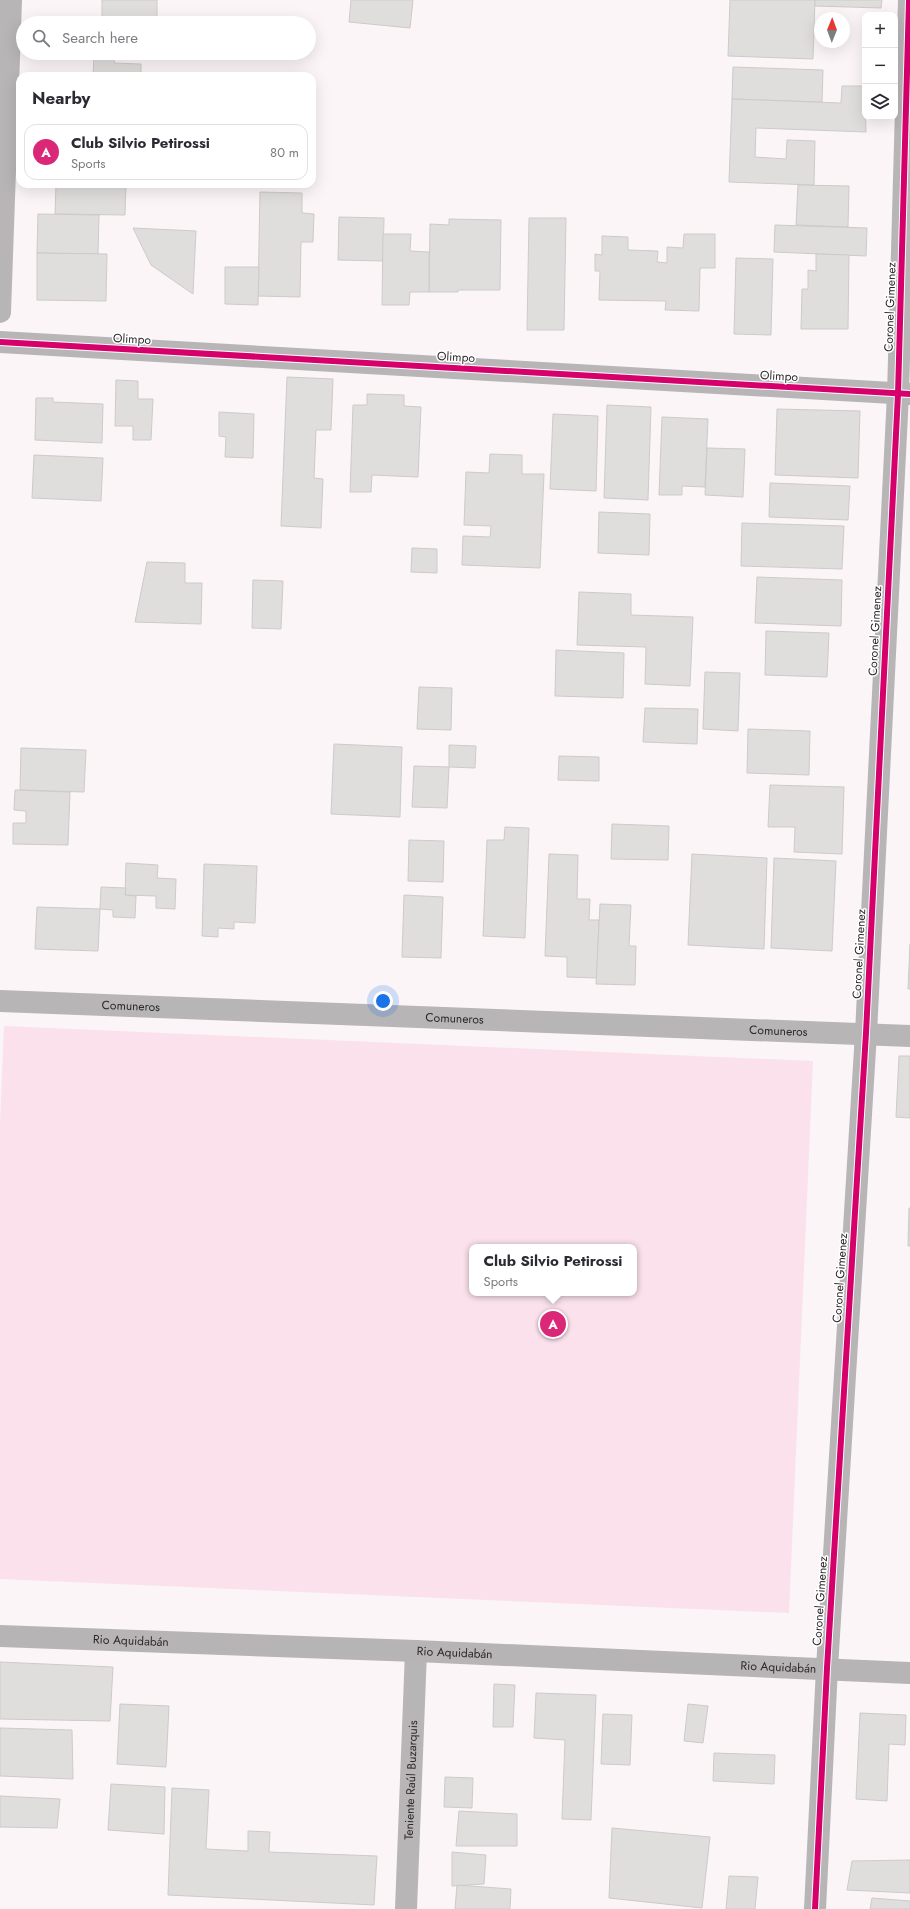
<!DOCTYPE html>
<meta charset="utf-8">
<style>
body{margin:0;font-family:Jost,sans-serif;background:#f2f2f3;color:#2b2b33}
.controls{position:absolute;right:12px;top:12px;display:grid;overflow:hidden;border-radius:8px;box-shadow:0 4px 16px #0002}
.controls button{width:36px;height:36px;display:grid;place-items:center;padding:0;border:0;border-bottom:1px solid #e1e1e2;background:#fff;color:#2b2b33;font:20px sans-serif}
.compass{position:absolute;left:814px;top:12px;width:36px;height:36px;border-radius:50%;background:#fff;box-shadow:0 4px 16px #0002;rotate:1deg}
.you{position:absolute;left:383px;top:1001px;width:14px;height:14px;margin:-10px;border:3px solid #fff;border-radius:50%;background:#1a73e8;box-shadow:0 0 0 6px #1a73e833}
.badge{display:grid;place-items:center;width:26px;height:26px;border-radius:50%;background:#db2777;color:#fff;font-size:13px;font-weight:700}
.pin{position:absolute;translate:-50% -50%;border:2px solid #fff;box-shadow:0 1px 4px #0006}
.popup{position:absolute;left:469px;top:1244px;width:168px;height:52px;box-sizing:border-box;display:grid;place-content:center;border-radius:8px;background:#fff;filter:drop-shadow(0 1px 3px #0005);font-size:13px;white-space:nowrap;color:#7c7c81}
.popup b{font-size:15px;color:#2b2b33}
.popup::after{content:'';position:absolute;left:50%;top:100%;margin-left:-8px;border:8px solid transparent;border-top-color:#fff}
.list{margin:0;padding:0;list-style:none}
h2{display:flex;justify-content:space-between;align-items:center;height:52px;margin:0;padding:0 16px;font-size:17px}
h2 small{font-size:13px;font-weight:400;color:#7c7c81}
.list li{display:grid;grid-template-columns:26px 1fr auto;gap:12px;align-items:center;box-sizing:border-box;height:56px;margin:0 8px 8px;padding:0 8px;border:1px solid #e1e1e2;border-radius:12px}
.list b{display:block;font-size:15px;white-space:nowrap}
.list p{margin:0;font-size:13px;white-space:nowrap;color:#7c7c81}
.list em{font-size:13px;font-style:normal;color:#7c7c81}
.icon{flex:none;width:22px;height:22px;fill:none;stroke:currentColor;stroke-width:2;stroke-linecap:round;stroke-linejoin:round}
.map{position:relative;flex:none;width:910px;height:1909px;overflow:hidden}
.search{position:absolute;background:#fff;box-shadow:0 4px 16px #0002;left:16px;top:16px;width:300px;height:44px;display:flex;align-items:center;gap:10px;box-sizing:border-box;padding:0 14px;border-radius:22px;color:#7c7c81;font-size:15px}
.panel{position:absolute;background:#fff;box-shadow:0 4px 16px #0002;left:16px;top:72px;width:300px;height:116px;border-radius:12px}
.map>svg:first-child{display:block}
.green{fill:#fae1ec;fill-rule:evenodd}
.building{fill:#dfdedd;stroke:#cccbca}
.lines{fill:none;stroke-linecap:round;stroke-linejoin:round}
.street{stroke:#b7b5b6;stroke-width:22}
.secondary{stroke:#b7b4b6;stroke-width:22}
.cycleway-casing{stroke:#fff;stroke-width:8}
.cycleway{stroke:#d6006c;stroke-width:6}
.labels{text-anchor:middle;stroke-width:3;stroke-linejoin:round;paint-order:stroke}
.street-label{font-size:12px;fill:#2c2729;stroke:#fff}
</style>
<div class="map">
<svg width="910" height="1909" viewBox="0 0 910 1909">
<rect width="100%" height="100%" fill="#fbf5f8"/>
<path class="green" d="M4,1026L813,1061L789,1613L0,1579V1123ZM472,1247H634V1293H472Z"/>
<g class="building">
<rect x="102" y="0" width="55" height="23"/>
<polygon points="351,0 413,0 410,28 349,22"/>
<polygon points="730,0 815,0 813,59 728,56"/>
<polygon points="815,0 882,0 881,8 815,6"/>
<polygon points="94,55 115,56 114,63 141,64 141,76 93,76"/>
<polygon points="733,67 823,70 822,102 732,99"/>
<polygon points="842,86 865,86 866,132 756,128 755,157 786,159 787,140 815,141 814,185 729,182 732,99 841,103"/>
<polygon points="56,184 126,184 125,215 55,214"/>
<polygon points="798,185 849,186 848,227 796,225"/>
<polygon points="260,192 302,193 302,213 314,214 313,242 301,242 300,297 258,296"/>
<polygon points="38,214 99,215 98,254 37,253"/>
<polygon points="339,217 384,218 383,261 338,260"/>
<polygon points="529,218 566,218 564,330 527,330"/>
<polygon points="449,219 501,220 500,290 458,290 458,292 429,292 430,224 449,225"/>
<polygon points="775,225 867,228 866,256 774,252"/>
<polygon points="133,228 196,231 193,294 151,265"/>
<polygon points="383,234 411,234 410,251 429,252 429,292 410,292 409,305 382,305"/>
<polygon points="684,234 715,234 715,268 700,268 699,311 665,310 666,301 599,300 600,271 595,271 595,254 602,255 602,236 628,237 628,250 658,251 657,262 667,263 667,247 683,248"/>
<polygon points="37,253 107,254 106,301 37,300"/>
<polygon points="816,254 849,255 848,329 801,329 802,289 808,289 808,270 816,271"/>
<polygon points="736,258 773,259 771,335 734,334"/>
<polygon points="225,267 259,267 258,305 225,304"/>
<polygon points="287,377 333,379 331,430 316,430 314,478 323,479 321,528 281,526"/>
<polygon points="116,380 138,381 138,399 153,399 151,440 133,440 133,426 115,426"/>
<polygon points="367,394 404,395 404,406 421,407 418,477 372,475 371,492 350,492 353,405 367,405"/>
<polygon points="36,398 53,398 53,402 103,404 102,443 35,440"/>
<polygon points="607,405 651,407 648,500 604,498"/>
<polygon points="777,409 860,411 858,478 775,475"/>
<polygon points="219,412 254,414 253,458 225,457 226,437 219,436"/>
<polygon points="553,414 598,416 596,491 550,489"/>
<polygon points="662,417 708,419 705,487 682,486 682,495 659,495"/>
<polygon points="707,448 745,449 743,497 705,495"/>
<polygon points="490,454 522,455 522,474 544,474 540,568 462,565 463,536 490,537 491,526 464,525 466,472 489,473"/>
<polygon points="34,455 103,458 101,501 32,498"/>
<polygon points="770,483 850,486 848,520 769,517"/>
<polygon points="599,512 650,514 649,555 598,553"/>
<polygon points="742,523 844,526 842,569 741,566"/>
<polygon points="412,548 437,549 437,573 411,572"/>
<polygon points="147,562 185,563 185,583 202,583 201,624 135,622"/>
<polygon points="757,577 842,580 841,626 755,623"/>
<polygon points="253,580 283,581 281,629 252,628"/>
<polygon points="579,592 631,594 631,615 693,617 690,686 645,684 646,647 577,645"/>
<polygon points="766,631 829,633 827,677 765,675"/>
<polygon points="556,650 624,653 623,698 555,696"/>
<polygon points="705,672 740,673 738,731 703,729"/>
<polygon points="419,687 452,688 451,730 417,729"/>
<polygon points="645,708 698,709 697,744 643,742"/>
<polygon points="748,729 810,731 809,775 747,773"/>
<polygon points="334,744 402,747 400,817 331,814"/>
<polygon points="449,745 476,746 475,768 449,767"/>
<polygon points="21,748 86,750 84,792 20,790"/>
<polygon points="559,756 599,757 599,781 558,780"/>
<polygon points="414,766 449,767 447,808 412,807"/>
<polygon points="770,785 844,787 842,854 794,852 795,827 768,827"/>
<polygon points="15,790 70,792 68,845 13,844 13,823 26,823 26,811 14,810"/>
<polygon points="612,824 669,826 668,860 611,859"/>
<polygon points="505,827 529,828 525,938 483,936 487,840 504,840"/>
<polygon points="409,840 444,841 443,882 408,881"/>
<polygon points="549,854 578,855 577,899 590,899 589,920 599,920 597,978 567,977 567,957 545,956"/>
<polygon points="692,854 767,858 764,949 688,945"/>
<polygon points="774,858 836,861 832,951 771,948"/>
<polygon points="126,863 158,865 157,878 176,879 175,909 156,908 156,896 125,895"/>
<polygon points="204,864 257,866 255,923 234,922 234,929 218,928 218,937 202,936"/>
<polygon points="101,887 126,888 125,895 136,896 135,918 113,917 113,910 100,909"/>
<polygon points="404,895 443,897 441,958 402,957"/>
<polygon points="600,904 631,905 629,946 636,946 635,985 596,984"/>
<polygon points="37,907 100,909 98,951 35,949"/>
<polygon points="910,944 910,989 908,989"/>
<polygon points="899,1056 910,1056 910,1118 896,1117"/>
<polygon points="909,1208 910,1208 910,1246 908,1246"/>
<polygon points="0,1662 113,1667 110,1721 0,1719"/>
<polygon points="494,1684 515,1685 513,1727 493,1727"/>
<polygon points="536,1693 596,1695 591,1820 562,1819 565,1740 534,1738"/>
<polygon points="120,1704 169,1706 166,1767 117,1764"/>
<polygon points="688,1704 708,1706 703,1743 684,1741"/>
<polygon points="860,1713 906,1715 905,1745 889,1744 887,1801 856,1799"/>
<polygon points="603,1714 632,1715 630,1765 601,1764"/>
<polygon points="0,1728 72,1730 73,1779 0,1776"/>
<polygon points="714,1753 775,1755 774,1784 713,1781"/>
<polygon points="445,1777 473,1778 472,1808 444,1807"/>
<polygon points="111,1784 165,1787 164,1834 108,1830"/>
<polygon points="172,1788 209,1790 206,1849 248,1851 248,1831 270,1832 269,1852 377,1856 374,1905 168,1895"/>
<polygon points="0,1796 60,1799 57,1828 0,1827"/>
<polygon points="459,1811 517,1814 517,1846 456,1846"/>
<polygon points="612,1828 710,1837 702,1908 609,1898"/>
<polygon points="452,1852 486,1855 484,1884 452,1886"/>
<polygon points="910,1860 910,1893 847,1890 852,1861"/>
<polygon points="729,1876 758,1877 755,1909 726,1909"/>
<polygon points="457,1885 511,1889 510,1909 455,1909"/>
<polygon points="872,1898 910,1901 910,1909 870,1909"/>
</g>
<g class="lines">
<g class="street">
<polyline points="0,312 11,0"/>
<polyline points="0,342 910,394"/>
<path id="s1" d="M0,1001L910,1036"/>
<path id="s2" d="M406,1909L416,1651"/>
<polyline points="815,1909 827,1668 866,1033 898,394 909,0"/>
</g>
<path class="secondary" id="s3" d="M0,1636L416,1651L910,1673"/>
<defs>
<g id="cycleway">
<polyline points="0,342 910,394"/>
<polyline points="815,1909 827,1668 866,1033 898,394 909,0"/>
</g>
</defs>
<use href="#cycleway" class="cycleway-casing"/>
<use href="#cycleway" class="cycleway"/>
</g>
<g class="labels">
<g class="street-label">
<text transform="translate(890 307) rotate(-88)" y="4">Coronel Gimenez</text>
<text transform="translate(132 339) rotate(3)" y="4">Olimpo</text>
<text transform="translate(456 357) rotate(3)" y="4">Olimpo</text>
<text transform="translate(779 376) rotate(3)" y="4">Olimpo</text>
<text transform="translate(875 631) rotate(-87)" y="4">Coronel Gimenez</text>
<text transform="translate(859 954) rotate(-87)" y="4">Coronel Gimenez</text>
<text dy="4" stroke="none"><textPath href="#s1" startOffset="131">Comuneros</textPath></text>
<text dy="4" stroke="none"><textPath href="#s1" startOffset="455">Comuneros</textPath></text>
<text dy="4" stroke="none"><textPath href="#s1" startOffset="779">Comuneros</textPath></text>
<text transform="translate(840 1278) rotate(-86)" y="4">Coronel Gimenez</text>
<text transform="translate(820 1601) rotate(-86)" y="4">Coronel Gimenez</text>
<text dy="4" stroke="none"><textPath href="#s3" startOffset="131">Rio Aquidabán</textPath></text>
<text dy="4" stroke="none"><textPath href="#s3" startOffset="455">Rio Aquidabán</textPath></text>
<text dy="4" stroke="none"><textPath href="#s3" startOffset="779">Rio Aquidabán</textPath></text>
<text dy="4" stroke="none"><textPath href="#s2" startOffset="129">Teniente Raúl Buzarquis</textPath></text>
</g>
</g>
</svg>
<div class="controls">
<button>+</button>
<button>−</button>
<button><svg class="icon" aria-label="layers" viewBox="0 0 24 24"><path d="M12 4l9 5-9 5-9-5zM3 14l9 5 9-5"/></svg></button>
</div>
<svg class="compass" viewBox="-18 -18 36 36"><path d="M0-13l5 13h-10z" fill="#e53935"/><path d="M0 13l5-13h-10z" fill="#7c7c81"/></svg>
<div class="you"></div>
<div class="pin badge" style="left:553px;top:1324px">A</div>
<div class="popup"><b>Club Silvio Petirossi</b>Sports</div>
<div class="search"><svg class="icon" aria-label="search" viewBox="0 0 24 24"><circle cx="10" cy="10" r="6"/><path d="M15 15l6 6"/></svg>Search here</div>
<section class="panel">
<h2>Nearby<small></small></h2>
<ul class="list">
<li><span class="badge">A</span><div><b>Club Silvio Petirossi</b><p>Sports</p></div><em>80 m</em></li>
</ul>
</section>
</div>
